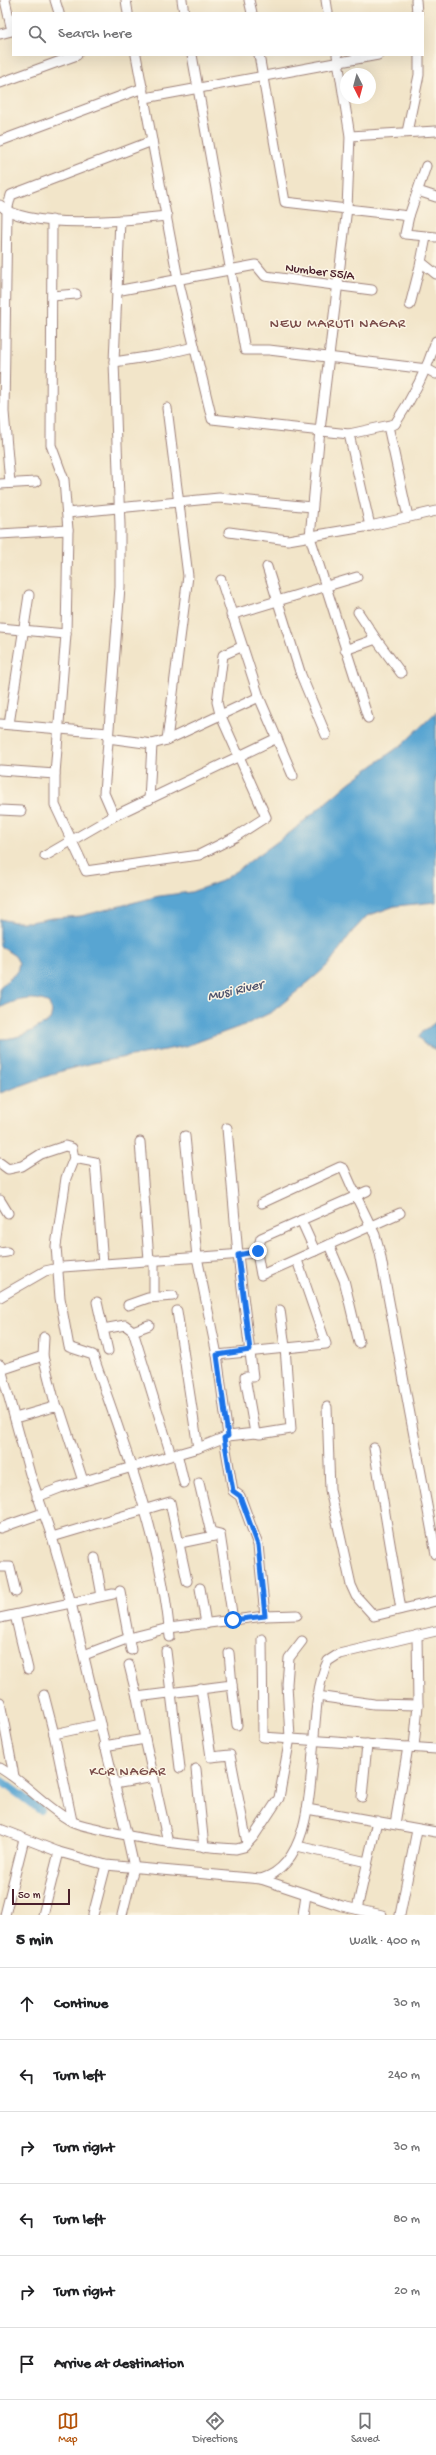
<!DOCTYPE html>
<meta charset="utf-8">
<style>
body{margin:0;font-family:"Gochi Hand",sans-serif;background:#f2f2f2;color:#202124}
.compass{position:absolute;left:340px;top:68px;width:36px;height:36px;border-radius:50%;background:#fff;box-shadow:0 4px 16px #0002;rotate:174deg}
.scale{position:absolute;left:12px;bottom:10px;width:58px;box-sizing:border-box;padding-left:4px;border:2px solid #4a1f2b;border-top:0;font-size:11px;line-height:14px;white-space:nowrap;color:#4a1f2b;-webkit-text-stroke:3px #fcf5e5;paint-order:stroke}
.stop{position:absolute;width:12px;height:12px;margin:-9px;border:3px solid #1a73e8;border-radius:50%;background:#fff}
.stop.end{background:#1a73e8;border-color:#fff;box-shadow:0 1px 4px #0008}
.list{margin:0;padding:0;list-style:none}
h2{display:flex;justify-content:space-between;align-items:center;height:52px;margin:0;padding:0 16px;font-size:17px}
h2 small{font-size:13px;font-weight:400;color:#757577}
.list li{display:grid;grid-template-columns:26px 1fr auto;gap:12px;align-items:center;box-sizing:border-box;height:72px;padding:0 16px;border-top:1px solid #e0e0e0}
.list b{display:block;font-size:15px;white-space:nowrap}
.list em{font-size:13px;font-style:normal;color:#757577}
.icon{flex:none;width:22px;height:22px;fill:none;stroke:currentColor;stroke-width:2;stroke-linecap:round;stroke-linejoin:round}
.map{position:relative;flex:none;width:436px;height:1915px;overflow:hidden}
.search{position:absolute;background:#fff;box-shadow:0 4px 16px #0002;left:12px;right:12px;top:12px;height:44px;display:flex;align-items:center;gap:10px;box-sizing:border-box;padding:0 14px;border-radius:0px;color:#757577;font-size:15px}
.sheet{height:484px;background:#fff}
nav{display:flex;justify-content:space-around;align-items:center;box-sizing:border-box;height:56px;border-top:1px solid #e0e0e0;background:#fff;font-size:11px;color:#757577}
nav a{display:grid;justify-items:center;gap:2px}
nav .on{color:#b45309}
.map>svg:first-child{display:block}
.water{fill:#59a5d2;stroke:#52627e}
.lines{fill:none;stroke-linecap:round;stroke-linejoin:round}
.canal{stroke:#59a5d2;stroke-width:8}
.minor-casing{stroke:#9e827a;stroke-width:11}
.minor{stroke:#fff;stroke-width:9}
.route{stroke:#1a73e8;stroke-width:5}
.labels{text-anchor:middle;stroke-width:3;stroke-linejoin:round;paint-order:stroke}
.street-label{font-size:13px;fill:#4a1f2b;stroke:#fcf5e5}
.neighbourhood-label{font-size:14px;letter-spacing:1px;fill:#7b4d4a;stroke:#fcf5e5}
.water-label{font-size:14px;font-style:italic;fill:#50556e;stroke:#fcf5e5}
</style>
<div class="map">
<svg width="436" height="1915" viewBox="0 0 436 1915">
<rect width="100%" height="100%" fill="#fcf5e5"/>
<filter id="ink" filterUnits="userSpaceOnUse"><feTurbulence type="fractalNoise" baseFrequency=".025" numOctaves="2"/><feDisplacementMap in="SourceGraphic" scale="8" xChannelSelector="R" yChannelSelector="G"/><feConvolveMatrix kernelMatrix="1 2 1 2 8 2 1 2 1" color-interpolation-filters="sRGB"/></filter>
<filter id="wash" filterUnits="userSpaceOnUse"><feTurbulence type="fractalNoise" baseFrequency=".012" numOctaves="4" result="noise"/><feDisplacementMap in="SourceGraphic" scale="16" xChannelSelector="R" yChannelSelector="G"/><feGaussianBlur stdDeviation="0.9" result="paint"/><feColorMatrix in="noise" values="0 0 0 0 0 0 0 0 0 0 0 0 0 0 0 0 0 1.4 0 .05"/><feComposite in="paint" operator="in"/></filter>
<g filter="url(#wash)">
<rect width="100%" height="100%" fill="#f2e5c9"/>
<g class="water">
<path d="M436,712V902L395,906L367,916L352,932L328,965L317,975L272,1012L247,1024L186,1046L93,1063L62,1071L0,1093V1039C20,1039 34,1030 50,1020L52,1012L49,1003C34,995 14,1000 0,1008V987L17,972L19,963L15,956L0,946V919L14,922H30L52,918L81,916L159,896L191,892L222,881L291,832L350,782L404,743Z"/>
<polygon points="436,1022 436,1050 424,1044 419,1037 421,1033"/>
</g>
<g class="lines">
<polyline class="canal" points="0,1780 40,1810"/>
</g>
</g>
<g filter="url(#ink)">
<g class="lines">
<defs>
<g id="minor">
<polyline points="55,0 59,13"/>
<polyline points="126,0 128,13"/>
<polyline points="182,0 184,13"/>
<polyline points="249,0 252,13"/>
<polyline points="326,0 328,13"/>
<polyline points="416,0 417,13"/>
<polyline points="0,34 12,31 5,0"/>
<path d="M136,55L178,279L212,419L349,434L395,424C413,397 426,372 436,341"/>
<polyline points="192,55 245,350 269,350 427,369 436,374"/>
<polyline points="259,55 285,202 409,216 405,234 436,237"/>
<polyline points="337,55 350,136 347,208 320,430 310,537 368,718"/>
<polyline points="0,83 77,55"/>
<polyline points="145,98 378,55"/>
<polyline points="407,132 419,75 419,55"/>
<polyline points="350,136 436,131"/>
<polyline points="0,141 143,88"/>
<polyline points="418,191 436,197"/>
<path d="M0,205C27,231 130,220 167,216"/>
<polyline points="409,216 426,166"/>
<polyline points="52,220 51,445 64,480 68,530 66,634 55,774 55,805 86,871 199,855 235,837 266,817 220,714 217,702 223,655 241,647"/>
<polyline points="426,237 421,262 436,274"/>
<polyline points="116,291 256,265 265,276 372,290"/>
<polyline points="52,296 76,294"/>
<polyline points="410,305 421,262"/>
<polyline points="114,362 160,355 194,347"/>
<polyline points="388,426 408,517"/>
<polyline points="349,434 370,526"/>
<polyline points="10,483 4,412 7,211 11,195 152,141"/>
<polyline points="0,484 36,482"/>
<polyline points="67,513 219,498 312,507"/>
<polyline points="229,532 288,540 370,526 436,511"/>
<polyline points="0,534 68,530"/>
<polyline points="267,567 301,675 326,735"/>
<polyline points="221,580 259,697 293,776"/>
<polyline points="358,612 376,639"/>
<polyline points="231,615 357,577"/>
<polyline points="0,628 66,634"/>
<polyline points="345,650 376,639 401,673"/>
<polyline points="0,724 108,733"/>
<polyline points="9,724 29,595"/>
<polyline points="108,738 152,744 167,740 259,697"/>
<polyline points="167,740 188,576 167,408"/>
<polyline points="0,770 55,774"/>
<polyline points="149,800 152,744"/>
<polyline points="0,810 21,811"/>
<polyline points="114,816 104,793 120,587 120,525 114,362 120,220"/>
<polyline points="45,856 114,816 277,738"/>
<polyline points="185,1136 197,1257 217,1355 326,1344 297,1260"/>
<polyline points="140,1142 149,1260"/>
<polyline points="74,1158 95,1162 103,1264"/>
<path d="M0,1163L8,1169L22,1166L41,1154L65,1146L72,1148L74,1158L66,1178L56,1246L60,1298L69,1347L93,1355C124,1447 162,1540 170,1637"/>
<polyline points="0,1200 8,1213"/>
<polyline points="262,1203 340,1167 344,1169 356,1196 367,1191"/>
<polyline points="301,1220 315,1251"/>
<polyline points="329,1245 344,1280 359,1343"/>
<polyline points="0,1253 7,1252"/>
<polyline points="257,1253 261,1275 400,1213"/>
<polyline points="154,1260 154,1297"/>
<polyline points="0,1297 45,1271 63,1267 257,1253 261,1238 356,1196 375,1235 380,1253 436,1554"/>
<polyline points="97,1302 108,1351"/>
<polyline points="128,1305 148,1298 173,1296"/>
<polyline points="177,1311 198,1448"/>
<polyline points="103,1329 125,1325 133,1331 149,1325"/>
<polyline points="133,1331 171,1455"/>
<polyline points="44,1337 43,1356 56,1407"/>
<polyline points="217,1355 228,1436"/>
<polyline points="0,1365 30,1474 52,1537 71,1603 127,1836 134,1867 122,1915"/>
<polyline points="1,1370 43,1356"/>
<polyline points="327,1407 330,1490 351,1585 356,1596 374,1616 436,1601"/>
<polyline points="15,1418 50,1408 56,1407 60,1410 83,1481"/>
<polyline points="255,1433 260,1434 291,1429 285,1347 280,1310"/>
<polyline points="374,1448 401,1609"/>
<polyline points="177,1453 184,1483"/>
<polyline points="199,1483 210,1529 212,1532 220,1534 233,1620"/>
<polyline points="37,1497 60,1488 198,1448 228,1436 255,1433 245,1377 253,1377 238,1255 227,1128"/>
<polyline points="0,1528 43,1513"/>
<polyline points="52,1537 170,1502 187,1581"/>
<polyline points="180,1543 219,1535"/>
<polyline points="95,1558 102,1596"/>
<polyline points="0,1567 10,1567 16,1592"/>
<polyline points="200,1588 206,1624"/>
<polyline points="120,1591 131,1650"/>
<polyline points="15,1615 28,1669"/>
<polyline points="265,1616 297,1615"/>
<polyline points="0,1618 113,1594"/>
<polyline points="262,1639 263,1737 436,1749"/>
<polyline points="166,1651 180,1768"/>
<polyline points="84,1655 129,1638 169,1628 265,1616 258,1545 240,1496 233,1491 224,1438"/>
<polyline points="129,1665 137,1697"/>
<polyline points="232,1685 237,1725"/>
<polyline points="201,1688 211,1757 230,1755 247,1843"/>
<polyline points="44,1695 54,1734"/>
<polyline points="317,1696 374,1704 418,1705"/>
<polyline points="0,1702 14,1776"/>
<polyline points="145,1739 168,1842"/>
<polyline points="104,1746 145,1739 137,1697 232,1685 229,1653"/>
<polyline points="414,1747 418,1705 417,1635"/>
<path d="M0,1768C26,1783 45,1807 71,1821C81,1826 93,1827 103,1830C147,1841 192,1846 236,1849L244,1847L254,1836L279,1798L290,1738L287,1684L289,1658L302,1641"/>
<polyline points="196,1769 204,1847"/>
<polyline points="114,1784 154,1777"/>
<polyline points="362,1797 367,1744"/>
<polyline points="307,1809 436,1832"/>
<polyline points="72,1821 54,1734 100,1724"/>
<polyline points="395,1824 408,1747"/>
<path d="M0,1829L59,1852L106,1865L261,1879C332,1858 300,1715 328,1661L339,1654L436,1631"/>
<polyline points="297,1846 367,1862"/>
<polyline points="261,1879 342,1906 382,1915"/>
<polyline points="357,1909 377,1821"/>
<polyline points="5,1915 24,1839"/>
<polyline points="43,1915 59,1852"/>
<polyline points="93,1915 106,1865"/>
<polyline points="303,1915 306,1895"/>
<polyline points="400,1915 417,1830"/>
</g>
</defs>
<use href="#minor" class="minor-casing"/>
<use href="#minor" class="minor"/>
</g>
</g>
<g class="lines" filter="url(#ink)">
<polyline class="route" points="233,1620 265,1616 258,1545 240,1496 233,1491 224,1438 228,1436 217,1355 250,1350 238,1255 258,1251"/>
</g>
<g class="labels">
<g class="street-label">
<text transform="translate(320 270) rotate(7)" y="5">Number 55/A</text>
</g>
<g class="neighbourhood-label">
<text x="338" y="327">NEW MARUTI NAGAR</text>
<text x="128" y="1775">KCR NAGAR</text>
</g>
<g class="water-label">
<text transform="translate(235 989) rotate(-13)" y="5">Musi River</text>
</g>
</g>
</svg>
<svg class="compass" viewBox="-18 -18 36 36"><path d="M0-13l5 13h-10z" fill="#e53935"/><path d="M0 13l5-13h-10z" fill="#757577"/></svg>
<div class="scale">50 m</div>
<div class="stop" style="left:233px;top:1620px"></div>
<div class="stop end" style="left:258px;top:1251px"></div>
<div class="search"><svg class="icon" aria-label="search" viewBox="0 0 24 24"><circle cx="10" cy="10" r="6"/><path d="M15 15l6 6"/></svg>Search here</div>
</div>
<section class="sheet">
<h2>5 min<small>Walk · 400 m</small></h2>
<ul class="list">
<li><svg class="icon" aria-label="ahead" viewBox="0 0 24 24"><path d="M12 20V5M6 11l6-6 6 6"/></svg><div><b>Continue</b></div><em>30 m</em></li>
<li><svg class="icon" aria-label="left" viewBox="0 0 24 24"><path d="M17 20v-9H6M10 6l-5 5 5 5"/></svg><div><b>Turn left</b></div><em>240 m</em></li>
<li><svg class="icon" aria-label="right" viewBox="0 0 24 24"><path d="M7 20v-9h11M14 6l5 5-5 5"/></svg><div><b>Turn right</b></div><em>30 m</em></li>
<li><svg class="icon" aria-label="left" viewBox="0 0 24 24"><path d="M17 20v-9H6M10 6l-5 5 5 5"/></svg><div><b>Turn left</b></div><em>80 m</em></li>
<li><svg class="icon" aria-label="right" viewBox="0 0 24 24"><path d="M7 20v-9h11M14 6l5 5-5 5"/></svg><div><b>Turn right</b></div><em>20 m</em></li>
<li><svg class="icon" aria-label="arrive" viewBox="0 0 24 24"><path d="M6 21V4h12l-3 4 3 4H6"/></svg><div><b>Arrive at destination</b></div></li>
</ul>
</section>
<nav>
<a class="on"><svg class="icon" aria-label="map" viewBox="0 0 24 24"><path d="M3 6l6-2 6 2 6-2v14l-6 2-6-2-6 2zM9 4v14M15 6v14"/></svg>Map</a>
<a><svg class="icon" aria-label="directions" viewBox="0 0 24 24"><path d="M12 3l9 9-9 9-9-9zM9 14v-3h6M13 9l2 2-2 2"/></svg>Directions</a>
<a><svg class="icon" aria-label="saved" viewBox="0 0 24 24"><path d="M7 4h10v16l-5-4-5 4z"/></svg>Saved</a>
</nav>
